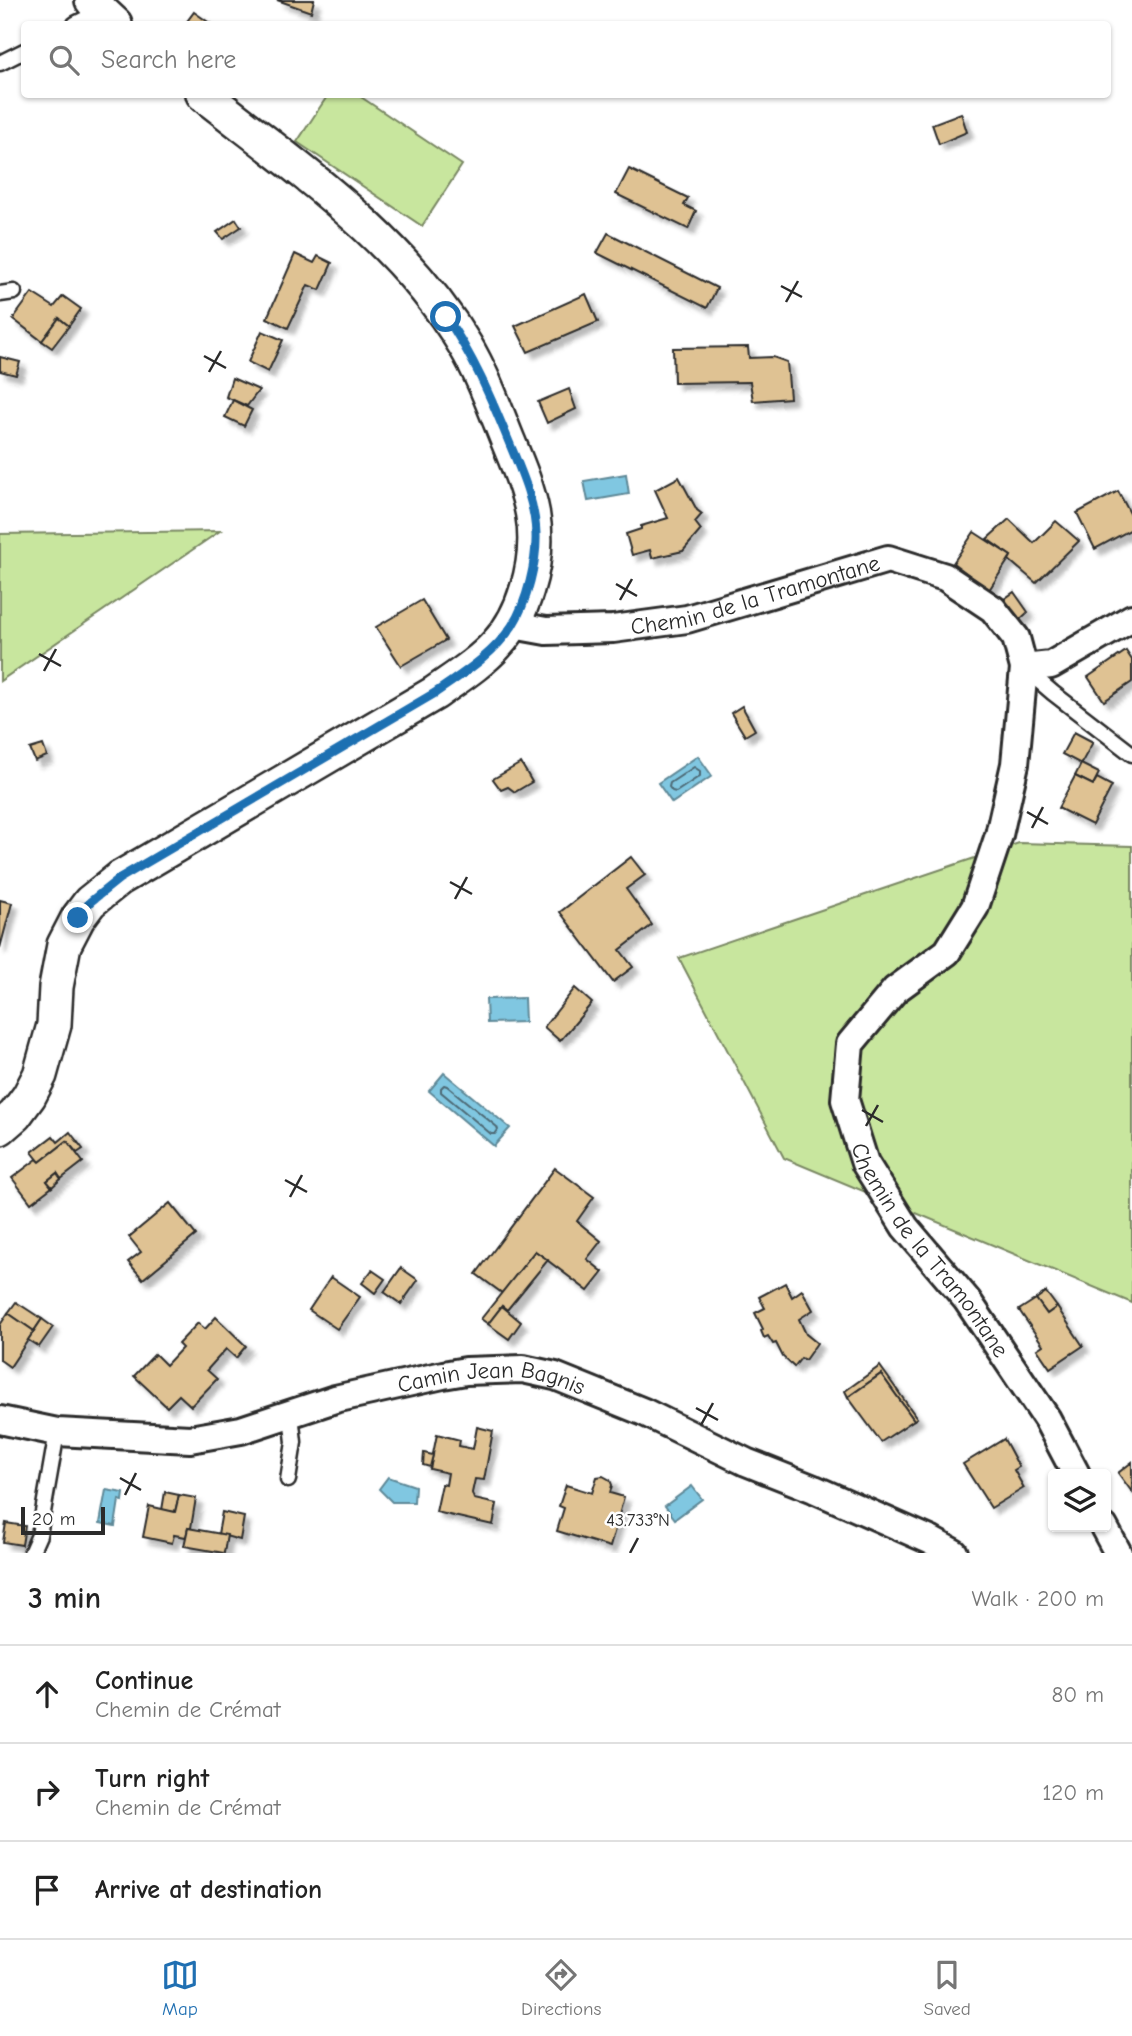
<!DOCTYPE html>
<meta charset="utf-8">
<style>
body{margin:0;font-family:"Comic Neue",sans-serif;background:#f2f2f2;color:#222}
.controls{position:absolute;right:21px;bottom:21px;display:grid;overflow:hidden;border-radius:7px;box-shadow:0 2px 5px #0004}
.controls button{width:63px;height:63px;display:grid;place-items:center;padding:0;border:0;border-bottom:2px solid #e0e0e0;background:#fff;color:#222;font:35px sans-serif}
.scale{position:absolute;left:21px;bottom:18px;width:84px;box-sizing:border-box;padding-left:7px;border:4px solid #2b2b2b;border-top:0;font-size:19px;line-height:24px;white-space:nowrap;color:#2b2b2b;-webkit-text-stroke:5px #fff;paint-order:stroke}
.stop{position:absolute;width:21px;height:21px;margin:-16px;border:5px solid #1f6fb2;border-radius:50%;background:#fff}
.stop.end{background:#1f6fb2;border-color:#fff;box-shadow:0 2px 7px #0008}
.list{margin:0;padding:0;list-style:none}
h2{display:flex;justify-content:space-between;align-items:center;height:91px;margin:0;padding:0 28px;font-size:30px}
h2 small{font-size:23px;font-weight:400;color:#767676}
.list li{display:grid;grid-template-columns:46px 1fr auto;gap:21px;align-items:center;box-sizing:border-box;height:98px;padding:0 28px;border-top:2px solid #e0e0e0}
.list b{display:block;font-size:26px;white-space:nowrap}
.list p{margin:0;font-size:23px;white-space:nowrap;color:#767676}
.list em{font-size:23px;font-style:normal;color:#767676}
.icon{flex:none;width:38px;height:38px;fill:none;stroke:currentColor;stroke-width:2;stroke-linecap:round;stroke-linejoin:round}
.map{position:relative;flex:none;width:1132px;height:1553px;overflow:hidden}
.search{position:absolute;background:#fff;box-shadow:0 2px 5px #0004;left:21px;right:21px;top:21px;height:77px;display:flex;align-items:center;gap:18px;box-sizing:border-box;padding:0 24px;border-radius:7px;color:#767676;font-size:26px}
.sheet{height:385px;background:#fff}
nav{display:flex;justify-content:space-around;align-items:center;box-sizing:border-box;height:98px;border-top:2px solid #e0e0e0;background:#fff;font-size:19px;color:#767676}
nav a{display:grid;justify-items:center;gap:4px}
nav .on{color:#1f6fb2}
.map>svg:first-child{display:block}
.green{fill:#c8e69e;stroke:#7a8864;stroke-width:2}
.water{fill:#80c7e1;stroke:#5e8998;stroke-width:2}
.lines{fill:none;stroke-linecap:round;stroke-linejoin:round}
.shore{stroke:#4d6974;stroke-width:2}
.building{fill:#dfc293;stroke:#2b2b2b;stroke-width:2;filter:url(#shadow)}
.service-casing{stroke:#2b2b2b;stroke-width:19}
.minor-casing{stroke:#2b2b2b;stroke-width:32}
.tertiary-casing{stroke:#2b2b2b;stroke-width:38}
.service{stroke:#fff;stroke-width:14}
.minor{stroke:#fff;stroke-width:26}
.tertiary{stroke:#fff;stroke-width:33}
.route{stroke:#1f6fb2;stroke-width:9}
.ticks{fill:none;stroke:#2b2b2b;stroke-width:2.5}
.labels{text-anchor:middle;stroke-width:5;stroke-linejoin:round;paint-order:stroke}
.street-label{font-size:23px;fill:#2b2b2b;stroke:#fff}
.ticks-label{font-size:18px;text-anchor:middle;fill:#2b2b2b;stroke:#fff;stroke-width:5;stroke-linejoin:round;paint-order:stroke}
</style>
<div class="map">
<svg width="1132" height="1553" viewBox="0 0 1132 1553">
<defs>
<filter id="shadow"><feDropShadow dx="6" dy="6" stdDeviation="2" flood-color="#0004"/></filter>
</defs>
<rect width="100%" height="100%" fill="#fff"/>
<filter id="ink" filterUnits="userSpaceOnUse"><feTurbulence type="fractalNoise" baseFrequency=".0143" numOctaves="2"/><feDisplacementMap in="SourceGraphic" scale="14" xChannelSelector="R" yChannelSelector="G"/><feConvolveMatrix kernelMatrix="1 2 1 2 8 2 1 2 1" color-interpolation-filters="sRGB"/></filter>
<g filter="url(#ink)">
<g class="green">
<polygon points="328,95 358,95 462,165 422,226 297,142"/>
<polygon points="220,531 0,681 0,534"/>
<polygon points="1019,843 1132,846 1132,1303 784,1158 679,958"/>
</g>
<g class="water">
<polygon points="626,474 629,494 588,501 584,481"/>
<polygon points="698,756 712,776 672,803 658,783"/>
<polygon points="524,998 525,1022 487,1023 486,999"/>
<polygon points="444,1073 510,1128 494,1146 429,1091"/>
<polygon points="388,1477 415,1486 414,1502 392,1502 379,1489"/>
<polygon points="692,1486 702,1499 675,1519 665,1506"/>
<polygon points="106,1490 124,1493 123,1501 119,1500 115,1526 100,1523"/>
</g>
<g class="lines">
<g class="shore">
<polygon points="694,767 700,771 700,776 676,792 672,791 669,787 670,783"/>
<polygon points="444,1085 447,1086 497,1127 498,1130 495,1134 491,1134 441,1092 441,1088"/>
</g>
</g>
<g class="building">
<polygon points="277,0 314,0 311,12"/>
<polygon points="194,12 211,24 185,24"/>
<polygon points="961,113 967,132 939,144 932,124"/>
<polygon points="629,169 688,198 684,205 696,211 688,229 616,194"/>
<polygon points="236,219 241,227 223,239 217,232"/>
<polygon points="608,233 717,288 707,308 597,253"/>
<polygon points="295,254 314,263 318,256 332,263 320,290 308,285 288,328 267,318"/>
<polygon points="32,293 54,307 63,296 81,309 69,326 59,318 42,341 13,319"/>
<polygon points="586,294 598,322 528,352 515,326"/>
<polygon points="59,318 69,326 52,348 42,341"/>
<polygon points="262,331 283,340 268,372 248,362"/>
<polygon points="748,347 749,358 773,357 787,362 790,398 753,401 750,382 674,383 673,348"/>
<polygon points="0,357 20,362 16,375 0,371"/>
<polygon points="232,378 259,390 247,406 226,397"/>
<polygon points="569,389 576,409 547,423 538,402"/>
<polygon points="233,400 252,410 244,426 225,417"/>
<polygon points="679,477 697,510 702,514 695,522 701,530 683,551 652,558 650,550 632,555 626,534 641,529 641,526 668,518 655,490"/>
<polygon points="1118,491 1132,517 1132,529 1095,549 1077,513"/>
<polygon points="1009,519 1034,543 1056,521 1079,541 1036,583 1009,560 1011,556 987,539"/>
<polygon points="974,532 1011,556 989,590 953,563"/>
<polygon points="1014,592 1028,612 1016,623 1000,602"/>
<polygon points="422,600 446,640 401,666 376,627"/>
<polygon points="1126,651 1132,660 1132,682 1104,701 1088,677"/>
<polygon points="742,706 755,730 745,736 731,713"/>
<polygon points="1074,732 1093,742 1081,764 1062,754"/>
<polygon points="43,745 47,756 35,761 30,749"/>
<polygon points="521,763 532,782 515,792 508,787 501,790 493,779"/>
<polygon points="1081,764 1099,773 1093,785 1075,776"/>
<polygon points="1075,776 1093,785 1097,778 1112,786 1092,825 1058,808"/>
<polygon points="631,857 645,875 626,889 652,925 620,950 633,967 613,982 560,912"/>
<polygon points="0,900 12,903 0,948"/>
<polygon points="575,988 592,1003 560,1041 544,1027"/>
<polygon points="70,1132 83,1149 77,1153 67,1141 40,1162 32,1152 53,1136 58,1142"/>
<polygon points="67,1141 83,1162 61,1179 57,1173 47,1181 52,1187 31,1203 12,1178 37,1159 40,1162"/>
<polygon points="555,1168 594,1197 577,1221 601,1241 587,1259 603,1272 588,1291 535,1251 502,1293 476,1274"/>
<polygon points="57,1173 61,1179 52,1187 47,1181"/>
<polygon points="170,1203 196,1235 143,1279 128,1262 141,1252 129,1237"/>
<polygon points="535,1251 548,1260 507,1310 502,1306 488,1324 481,1319"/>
<polygon points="401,1268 418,1280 401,1304 384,1292"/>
<polygon points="372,1270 385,1279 375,1293 362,1283"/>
<polygon points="331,1277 360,1297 337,1329 309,1310"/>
<polygon points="785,1283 792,1297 802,1290 813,1310 799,1319 806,1334 817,1343 805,1360 801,1358 794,1367 783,1357 776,1343 773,1344 768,1336 764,1338 761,1331 763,1329 755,1313 765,1308 759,1297"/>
<polygon points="1046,1292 1057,1307 1047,1314 1036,1299"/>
<polygon points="1036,1299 1047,1314 1057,1307 1083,1346 1050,1368 1037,1349 1043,1345 1019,1310"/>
<polygon points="16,1302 42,1319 34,1331 8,1313"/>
<polygon points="502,1306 521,1322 509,1339 488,1324"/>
<polygon points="8,1313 34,1331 10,1367 0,1360 0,1325"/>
<polygon points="216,1317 246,1346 236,1358 226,1349 207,1370 217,1379 191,1406 179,1395 167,1407 134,1376 155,1354 166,1365 182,1348 178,1344 198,1323 205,1329"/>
<polygon points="42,1319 53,1327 39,1347 28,1340"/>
<polygon points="880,1366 917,1418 914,1420 881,1374 848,1397 845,1391"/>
<polygon points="881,1374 914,1420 881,1442 848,1397"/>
<polygon points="477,1427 493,1431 484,1480 475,1479 472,1493 474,1499 497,1504 493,1525 436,1512 442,1484 446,1485 448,1473 430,1469 437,1434 460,1440 459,1446 473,1449"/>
<polygon points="1004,1439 1019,1467 1014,1470 1024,1488 991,1508 963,1464"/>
<polygon points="424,1453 433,1455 430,1467 423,1465"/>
<polygon points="1132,1462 1132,1492 1118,1473"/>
<polygon points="603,1476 610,1480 612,1485 610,1493 624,1497 610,1547 557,1531 564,1508 559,1506 566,1485 592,1493 597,1477"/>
<polygon points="165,1492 179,1495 175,1512 162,1510"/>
<polygon points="179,1495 196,1498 191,1528 188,1528 186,1537 174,1535 172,1543 143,1537 149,1506 175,1512"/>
<polygon points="222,1512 244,1517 240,1540 218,1534"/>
<polygon points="6,1523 25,1526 22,1545 3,1542"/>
<polygon points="188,1528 227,1535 224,1553 184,1546"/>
</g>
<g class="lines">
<defs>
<g id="service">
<polyline points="75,24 101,11"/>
<polyline points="0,63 24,51"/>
<polyline points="0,294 14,292"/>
<polyline points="1025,669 1053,693 1132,754"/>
<polyline points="288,1480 294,1442 291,1415"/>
<polyline points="31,1553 39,1535 57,1432"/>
</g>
<g id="minor">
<path id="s1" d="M513,625L546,631L613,629L687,619L888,559L945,577L993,609L1016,638L1024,668L1015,764L999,835L975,907L947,952L895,990L850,1044L845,1100L865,1163L905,1227L967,1300L1047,1419L1076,1474"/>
<polyline points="1024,668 1051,665 1132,618"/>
<path id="s2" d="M0,1420L57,1432L190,1439L241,1430L335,1399L443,1375L466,1371L523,1369L555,1376L644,1412L746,1462L814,1489L932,1541L954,1553"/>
<polyline points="1104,1527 1118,1553"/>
</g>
<g id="tertiary">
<polyline points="92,0 101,11 115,24"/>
<path d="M0,1128L15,1115L29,1096L40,1075L54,1025L56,987L64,945L78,918L90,902L120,878L435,693C456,678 480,663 497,644C512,628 521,609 527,589C545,531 530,494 508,441C495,409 483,375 465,345C402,239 298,169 203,94"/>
</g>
</defs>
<use href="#service" class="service-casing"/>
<use href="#minor" class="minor-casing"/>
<use href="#tertiary" class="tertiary-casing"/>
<use href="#service" class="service"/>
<use href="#minor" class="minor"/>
<use href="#tertiary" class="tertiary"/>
</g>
</g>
<g class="lines" filter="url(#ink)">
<path class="route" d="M78,918L90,902L120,878L435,693C462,674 493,655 512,626C527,603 537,561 536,534C535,502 521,471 509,442C491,398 473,356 446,317"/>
</g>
<path class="ticks" d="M781,286L802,297M786,302L798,281M204,356L226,368M209,372L221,351M616,584L637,596M620,600L632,579M39,654L61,666M44,671L56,649M1027,812L1048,824M1032,828L1043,807M450,882L472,894M455,899L467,877M862,1110L883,1122M866,1126L878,1105M285,1180L307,1192M290,1197L302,1175M696,1408L718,1420M701,1425L713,1403M120,1478L141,1490M125,1495L136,1473M630,1553L638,1538"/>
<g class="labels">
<g class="street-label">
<text dy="8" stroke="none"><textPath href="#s1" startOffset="247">Chemin de la Tramontane</textPath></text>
<text dy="8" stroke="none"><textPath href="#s1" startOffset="1234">Chemin de la Tramontane</textPath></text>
<text dy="8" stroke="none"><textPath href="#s2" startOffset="502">Camin Jean Bagnis</textPath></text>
</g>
</g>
<g class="ticks-label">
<text x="638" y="1526">43.733°N</text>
</g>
</svg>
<div class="controls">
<button><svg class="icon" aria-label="layers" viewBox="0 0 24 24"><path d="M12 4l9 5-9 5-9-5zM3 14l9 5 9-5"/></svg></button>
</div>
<div class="scale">20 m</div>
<div class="stop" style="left:446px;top:317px"></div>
<div class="stop end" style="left:78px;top:918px"></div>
<div class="search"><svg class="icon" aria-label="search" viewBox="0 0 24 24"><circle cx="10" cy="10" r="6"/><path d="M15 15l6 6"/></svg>Search here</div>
</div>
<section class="sheet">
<h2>3 min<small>Walk · 200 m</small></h2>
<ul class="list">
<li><svg class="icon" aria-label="ahead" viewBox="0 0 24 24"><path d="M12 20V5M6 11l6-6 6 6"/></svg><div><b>Continue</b><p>Chemin de Crémat</p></div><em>80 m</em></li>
<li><svg class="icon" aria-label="right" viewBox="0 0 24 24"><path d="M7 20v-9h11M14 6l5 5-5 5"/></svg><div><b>Turn right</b><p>Chemin de Crémat</p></div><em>120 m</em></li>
<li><svg class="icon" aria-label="arrive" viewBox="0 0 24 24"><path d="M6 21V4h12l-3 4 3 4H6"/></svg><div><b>Arrive at destination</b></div></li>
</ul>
</section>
<nav>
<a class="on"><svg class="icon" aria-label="map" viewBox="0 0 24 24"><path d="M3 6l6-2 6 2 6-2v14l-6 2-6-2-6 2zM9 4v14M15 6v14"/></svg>Map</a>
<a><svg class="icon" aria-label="directions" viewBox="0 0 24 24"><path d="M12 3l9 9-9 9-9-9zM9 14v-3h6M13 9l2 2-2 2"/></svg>Directions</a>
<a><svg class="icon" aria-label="saved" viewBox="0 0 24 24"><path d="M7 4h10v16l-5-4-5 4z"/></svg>Saved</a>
</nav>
